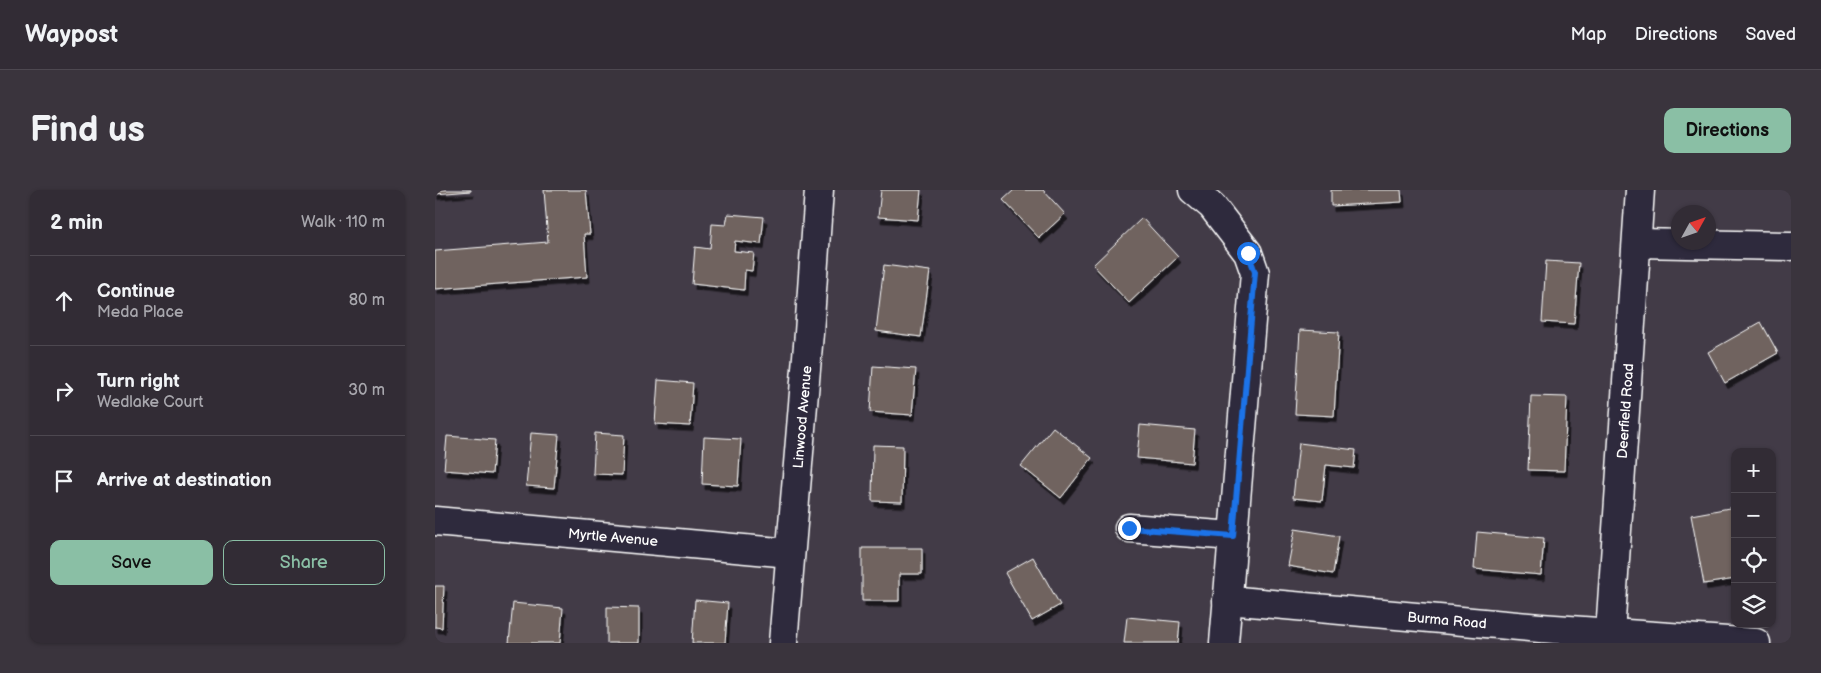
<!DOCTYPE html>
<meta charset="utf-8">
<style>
body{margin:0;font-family:"Balsamiq Sans",sans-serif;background:#3a343d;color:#f1f3f6}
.controls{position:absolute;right:15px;bottom:15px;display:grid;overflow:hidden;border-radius:10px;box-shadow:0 1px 4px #0004}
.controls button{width:45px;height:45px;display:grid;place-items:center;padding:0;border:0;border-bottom:1px solid #4d4850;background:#322c35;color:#f1f3f6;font:25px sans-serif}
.compass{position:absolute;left:1236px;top:15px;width:45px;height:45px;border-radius:50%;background:#322c35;box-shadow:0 1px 4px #0004;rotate:50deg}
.stop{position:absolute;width:15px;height:15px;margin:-11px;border:4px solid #1a73e8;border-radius:50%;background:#fff}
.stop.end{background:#1a73e8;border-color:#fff;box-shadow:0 1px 5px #0008}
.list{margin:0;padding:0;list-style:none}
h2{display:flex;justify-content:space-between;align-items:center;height:65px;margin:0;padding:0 20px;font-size:21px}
h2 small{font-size:16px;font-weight:400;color:#a8a7ad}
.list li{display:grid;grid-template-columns:32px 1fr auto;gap:15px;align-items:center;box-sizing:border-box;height:90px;padding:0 20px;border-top:1px solid #4d4850}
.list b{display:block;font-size:19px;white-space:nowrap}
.list p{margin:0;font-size:16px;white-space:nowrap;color:#a8a7ad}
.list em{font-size:16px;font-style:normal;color:#a8a7ad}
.actions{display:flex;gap:10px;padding:15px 20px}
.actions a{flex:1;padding:11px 0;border:1px solid #8abfa5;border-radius:10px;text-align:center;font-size:18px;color:#8abfa5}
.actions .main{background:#8abfa5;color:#111}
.icon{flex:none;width:28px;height:28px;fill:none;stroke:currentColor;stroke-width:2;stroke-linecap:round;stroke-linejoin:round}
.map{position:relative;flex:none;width:1356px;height:453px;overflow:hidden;border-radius:10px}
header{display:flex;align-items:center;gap:30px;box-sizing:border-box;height:70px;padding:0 25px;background:#322c35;border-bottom:1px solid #4d4850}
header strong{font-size:24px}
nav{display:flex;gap:28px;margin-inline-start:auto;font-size:18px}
.intro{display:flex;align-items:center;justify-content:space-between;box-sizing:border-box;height:120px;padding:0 30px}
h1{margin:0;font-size:35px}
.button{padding:12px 22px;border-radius:10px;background:#8abfa5;color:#111;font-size:18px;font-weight:700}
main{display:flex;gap:30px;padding:0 30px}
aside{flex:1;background:#322c35;border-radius:10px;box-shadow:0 1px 4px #0004}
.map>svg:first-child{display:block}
.building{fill:#70645f;stroke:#fff;filter:url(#shadow)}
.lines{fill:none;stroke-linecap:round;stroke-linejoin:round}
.minor-casing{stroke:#fff;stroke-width:31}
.minor{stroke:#2f2a3d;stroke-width:28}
.route{stroke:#1a73e8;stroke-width:6}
.labels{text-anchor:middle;stroke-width:5;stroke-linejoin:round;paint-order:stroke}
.street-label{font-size:14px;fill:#fff;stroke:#2f2a3d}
</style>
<header>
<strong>Waypost</strong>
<nav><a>Map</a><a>Directions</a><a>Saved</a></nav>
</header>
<div class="intro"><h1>Find us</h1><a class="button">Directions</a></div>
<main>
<aside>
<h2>2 min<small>Walk · 110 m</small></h2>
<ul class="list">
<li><svg class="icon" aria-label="ahead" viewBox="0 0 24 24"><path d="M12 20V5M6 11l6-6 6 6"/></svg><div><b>Continue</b><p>Meda Place</p></div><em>80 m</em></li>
<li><svg class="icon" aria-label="right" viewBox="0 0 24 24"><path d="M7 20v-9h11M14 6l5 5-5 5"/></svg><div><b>Turn right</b><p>Wedlake Court</p></div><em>30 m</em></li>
<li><svg class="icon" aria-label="arrive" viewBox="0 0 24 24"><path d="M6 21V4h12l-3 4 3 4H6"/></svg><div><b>Arrive at destination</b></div></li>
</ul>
<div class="actions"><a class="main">Save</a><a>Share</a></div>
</aside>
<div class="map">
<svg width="1356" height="453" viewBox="0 0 1356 453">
<defs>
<filter id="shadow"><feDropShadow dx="3" dy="5.5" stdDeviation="0" flood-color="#0009"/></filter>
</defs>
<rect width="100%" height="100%" fill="#423b47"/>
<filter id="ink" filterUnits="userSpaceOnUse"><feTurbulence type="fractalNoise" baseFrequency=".02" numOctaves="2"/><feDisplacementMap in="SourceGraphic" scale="10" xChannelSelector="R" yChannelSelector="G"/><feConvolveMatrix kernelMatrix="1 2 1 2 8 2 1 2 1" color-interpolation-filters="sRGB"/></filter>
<g filter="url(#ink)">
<g class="building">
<polygon points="0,0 36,0 36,1 0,4"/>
<polygon points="109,0 151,0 155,44 149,44 152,87 0,99 0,61 113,52"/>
<polygon points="446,0 486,0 483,30 443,27"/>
<polygon points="579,0 608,0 630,24 604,48 568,10"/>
<polygon points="896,0 966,0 967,12 896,16"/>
<polygon points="293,24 329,27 326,54 300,51 299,61 319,63 317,81 310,80 309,100 257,94 260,57 275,59 277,34 291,35"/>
<polygon points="707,28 743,67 694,113 658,75"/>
<polygon points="1111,71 1144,73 1139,134 1107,132"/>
<polygon points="449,75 495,81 486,147 441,141"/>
<polygon points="1326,132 1343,163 1290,193 1273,162"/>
<polygon points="865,140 904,142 899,226 860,224"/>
<polygon points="438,176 481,179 477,225 435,222"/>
<polygon points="223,190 258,193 255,236 220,234"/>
<polygon points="1096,206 1132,207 1129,281 1093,280"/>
<polygon points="705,235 760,240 757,273 702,268"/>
<polygon points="618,237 657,268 626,308 586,276"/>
<polygon points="96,243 124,245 119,298 91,296"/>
<polygon points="160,243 189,245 187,285 158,284"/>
<polygon points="12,246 60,250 57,284 9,280"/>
<polygon points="269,247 306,249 303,296 267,294"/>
<polygon points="864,253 921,260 919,278 891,275 887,311 858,308"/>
<polygon points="438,255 468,256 467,312 437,311"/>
<polygon points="1300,317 1300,389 1269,394 1256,325"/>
<polygon points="860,339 904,346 898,384 853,376"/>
<polygon points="1042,342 1109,348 1106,385 1039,379"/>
<polygon points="427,358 487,358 487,384 464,384 464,411 427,411"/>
<polygon points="598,367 625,415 597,431 570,383"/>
<polygon points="0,396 9,396 7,438 0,437"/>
<polygon points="260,410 293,413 290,453 257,453"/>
<polygon points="78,413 128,418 125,453 74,453"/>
<polygon points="172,417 204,418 204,453 172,453"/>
<polygon points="692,427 745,432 743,453 689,453"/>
</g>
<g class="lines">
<defs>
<g id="minor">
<polyline points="758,0 777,16 813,63 820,83 789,453"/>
<polyline points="1202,53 1356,56"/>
<polyline points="0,331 355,363"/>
<polyline points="694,338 798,346"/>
<polyline points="792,410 1105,438 1321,453"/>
<polyline points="1175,443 1205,0"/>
<polyline points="348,453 374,143 384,0"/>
</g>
</defs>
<use href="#minor" class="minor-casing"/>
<use href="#minor" class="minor"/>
</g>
</g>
<g class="lines" filter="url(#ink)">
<polyline class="route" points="694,338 798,346 820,82 813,63"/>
</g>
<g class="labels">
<g class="street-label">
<text transform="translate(1190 221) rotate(-86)" y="5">Deerfield Road</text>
<text transform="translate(367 227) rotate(-85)" y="5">Linwood Avenue</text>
<text transform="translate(178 347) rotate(5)" y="5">Myrtle Avenue</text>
<text transform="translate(1012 430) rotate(5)" y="5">Burma Road</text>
</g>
</g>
</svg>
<div class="controls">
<button>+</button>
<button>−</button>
<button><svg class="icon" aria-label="locate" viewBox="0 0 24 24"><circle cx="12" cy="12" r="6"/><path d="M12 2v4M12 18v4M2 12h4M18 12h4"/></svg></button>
<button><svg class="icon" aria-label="layers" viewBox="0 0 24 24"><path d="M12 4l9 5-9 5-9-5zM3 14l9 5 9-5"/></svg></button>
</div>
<svg class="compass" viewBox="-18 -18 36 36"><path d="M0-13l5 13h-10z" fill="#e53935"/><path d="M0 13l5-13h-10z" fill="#a8a7ad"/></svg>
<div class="stop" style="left:813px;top:63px"></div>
<div class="stop end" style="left:694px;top:338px"></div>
</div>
</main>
